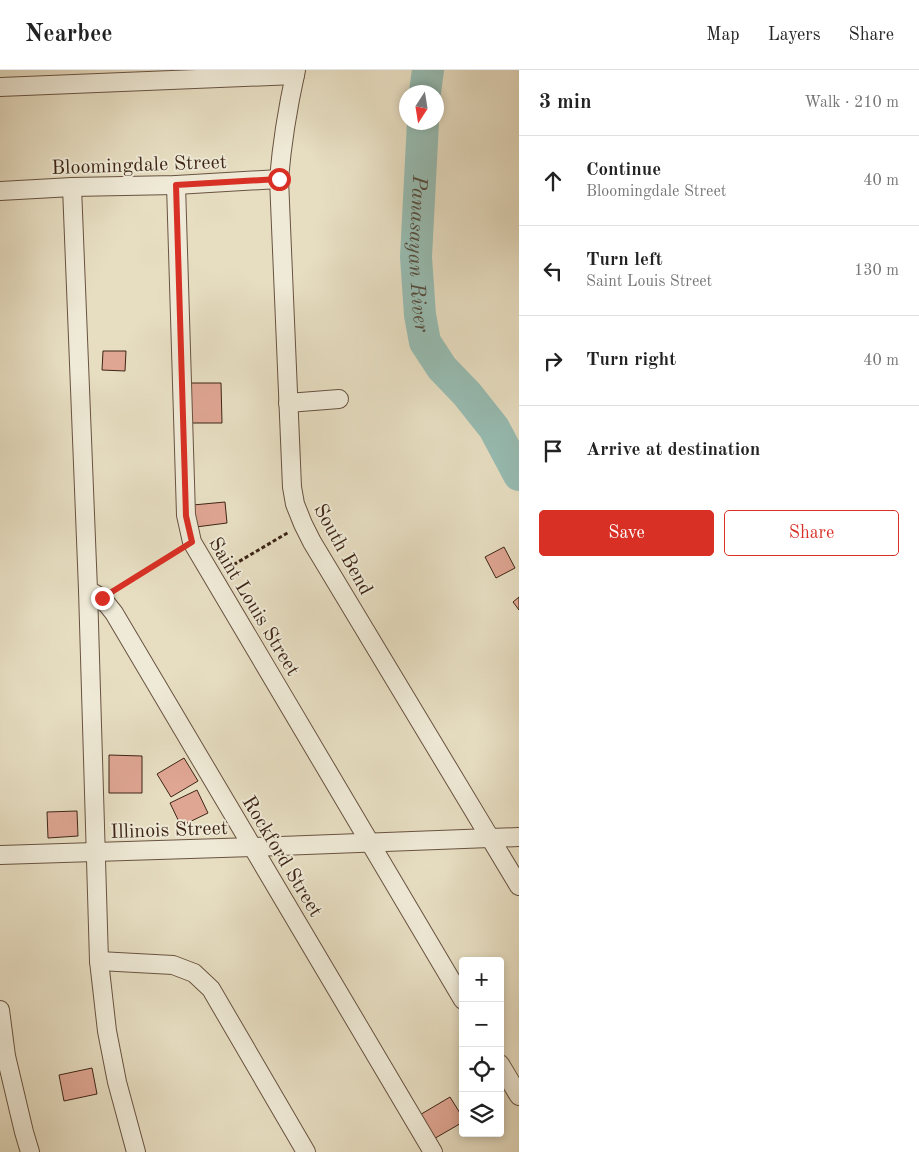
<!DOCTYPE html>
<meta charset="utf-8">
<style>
body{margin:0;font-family:"Old Standard TT",serif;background:#f6f6f6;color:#222}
.controls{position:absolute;right:15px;bottom:15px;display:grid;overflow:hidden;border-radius:5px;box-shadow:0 2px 8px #0003}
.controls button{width:45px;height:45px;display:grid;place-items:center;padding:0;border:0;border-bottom:1px solid #e0e0e0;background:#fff;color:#222;font:25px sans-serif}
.compass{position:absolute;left:399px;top:15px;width:45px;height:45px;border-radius:50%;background:#fff;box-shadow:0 2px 8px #0003;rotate:192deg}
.stop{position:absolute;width:15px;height:15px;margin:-11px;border:4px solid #d93025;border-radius:50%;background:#fff}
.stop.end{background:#d93025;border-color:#fff;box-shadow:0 1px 5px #0008}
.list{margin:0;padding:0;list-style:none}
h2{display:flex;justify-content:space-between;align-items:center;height:65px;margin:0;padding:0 20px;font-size:21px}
h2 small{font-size:16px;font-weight:400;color:#767676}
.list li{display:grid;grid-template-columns:32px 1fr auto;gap:15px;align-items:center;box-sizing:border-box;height:90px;padding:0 20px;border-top:1px solid #e0e0e0}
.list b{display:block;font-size:19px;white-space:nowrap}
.list p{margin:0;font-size:16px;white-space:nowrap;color:#767676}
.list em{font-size:16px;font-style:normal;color:#767676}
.actions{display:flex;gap:10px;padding:15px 20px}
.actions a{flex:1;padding:11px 0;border:1px solid #d93025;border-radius:5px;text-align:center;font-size:18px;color:#d93025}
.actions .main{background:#d93025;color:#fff}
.icon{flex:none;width:28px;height:28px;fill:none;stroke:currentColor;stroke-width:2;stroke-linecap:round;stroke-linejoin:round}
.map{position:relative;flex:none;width:519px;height:1082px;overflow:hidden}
header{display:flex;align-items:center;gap:30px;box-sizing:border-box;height:70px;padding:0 25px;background:#fff;border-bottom:1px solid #e0e0e0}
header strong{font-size:24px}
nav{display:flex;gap:28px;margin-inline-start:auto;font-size:18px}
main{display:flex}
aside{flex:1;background:#fff}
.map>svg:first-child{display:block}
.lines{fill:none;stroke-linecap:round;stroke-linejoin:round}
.river{stroke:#97bcb2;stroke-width:32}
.building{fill:#dfa693;stroke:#3d2516}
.minor-casing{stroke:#685341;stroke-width:20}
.path{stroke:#3d2516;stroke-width:3;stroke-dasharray:4 2.5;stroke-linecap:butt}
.minor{stroke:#efead7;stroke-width:18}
.route{stroke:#d93025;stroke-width:6}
.labels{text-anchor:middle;stroke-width:4;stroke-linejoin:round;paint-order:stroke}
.street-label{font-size:20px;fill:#3d2516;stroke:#efead7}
.water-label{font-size:21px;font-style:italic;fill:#544b3d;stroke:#efead7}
</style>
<header>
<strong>Nearbee</strong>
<nav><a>Map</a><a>Layers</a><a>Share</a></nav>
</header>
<main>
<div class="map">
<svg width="519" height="1082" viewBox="0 0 519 1082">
<rect width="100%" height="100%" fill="#e7dec2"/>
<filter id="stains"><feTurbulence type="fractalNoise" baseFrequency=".004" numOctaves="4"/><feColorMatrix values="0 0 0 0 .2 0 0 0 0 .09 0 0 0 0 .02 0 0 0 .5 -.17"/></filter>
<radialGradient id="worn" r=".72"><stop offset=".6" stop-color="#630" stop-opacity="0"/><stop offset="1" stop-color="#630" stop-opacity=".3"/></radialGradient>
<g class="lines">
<g class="river">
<polyline points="425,22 428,0"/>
<path id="s1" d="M423,52L416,187L420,245L425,272L442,298L467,324L494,358L519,405"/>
</g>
</g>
<g class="building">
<polygon points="103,281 126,281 125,301 102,300"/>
<polygon points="188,313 221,313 222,353 188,353"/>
<polygon points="225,432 227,453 196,457 193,435"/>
<polygon points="504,477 515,498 496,508 485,487"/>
<polygon points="519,527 519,540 513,532"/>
<polygon points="109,685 142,686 142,723 109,723"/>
<polygon points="184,688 198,711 171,727 157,704"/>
<polygon points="197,720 208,743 181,756 170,733"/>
<polygon points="77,741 78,766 48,768 47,742"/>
<polygon points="92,998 97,1024 64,1031 59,1005"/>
<polygon points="450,1027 463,1048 463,1052 432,1070 418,1046"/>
</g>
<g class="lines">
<defs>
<g id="minor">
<path d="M296,0C288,36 282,72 279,109L292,417L295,434L303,454L312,472L519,816"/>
<polyline points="0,17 295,5"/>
<polyline points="176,115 186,445 192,472 463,930"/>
<polyline points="72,117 88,520 99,891 107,961 117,1012 136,1082"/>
<polyline points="0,121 72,117 176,115 279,109"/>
<polyline points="288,333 339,329"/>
<polyline points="88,520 102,528 114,543 433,1082"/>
<polyline points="0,785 253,777 519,767"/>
<polyline points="99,891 173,895 194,903 211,919 306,1082"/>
<polyline points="0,940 6,986 24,1062 30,1082"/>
<polyline points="500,994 519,1026"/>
</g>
</defs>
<use href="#minor" class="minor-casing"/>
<g class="path">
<polyline points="228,498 289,462"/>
<polyline points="116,519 178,480"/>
</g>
<use href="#minor" class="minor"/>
</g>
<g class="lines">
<polyline class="route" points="102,528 192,472 186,446 176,115 279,109"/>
</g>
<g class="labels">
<g class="street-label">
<text transform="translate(139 94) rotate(-2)" y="7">Bloomingdale Street</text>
<text transform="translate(344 479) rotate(61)" y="7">South Bend</text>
<text transform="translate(255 536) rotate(59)" y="7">Saint Louis Street</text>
<text transform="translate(169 759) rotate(-2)" y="7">Illinois Street</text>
<text transform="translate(283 786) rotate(59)" y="7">Rockford Street</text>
</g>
<g class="water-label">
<text dy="7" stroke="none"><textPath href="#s1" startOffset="132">Panasayan River</textPath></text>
</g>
</g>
<rect width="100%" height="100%" filter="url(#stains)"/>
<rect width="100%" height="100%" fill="url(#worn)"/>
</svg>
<div class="controls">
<button>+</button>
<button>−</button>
<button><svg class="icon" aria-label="locate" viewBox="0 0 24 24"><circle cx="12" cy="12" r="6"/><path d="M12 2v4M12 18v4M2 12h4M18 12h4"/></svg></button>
<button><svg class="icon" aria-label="layers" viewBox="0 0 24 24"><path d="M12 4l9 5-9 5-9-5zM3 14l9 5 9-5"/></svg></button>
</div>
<svg class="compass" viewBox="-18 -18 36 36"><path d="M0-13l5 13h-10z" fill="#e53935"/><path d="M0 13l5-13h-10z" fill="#767676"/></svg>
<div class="stop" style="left:279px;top:109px"></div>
<div class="stop end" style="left:102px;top:528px"></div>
</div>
<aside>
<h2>3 min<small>Walk · 210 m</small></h2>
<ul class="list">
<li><svg class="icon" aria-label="ahead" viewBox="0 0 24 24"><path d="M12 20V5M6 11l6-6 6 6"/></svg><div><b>Continue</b><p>Bloomingdale Street</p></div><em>40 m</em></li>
<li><svg class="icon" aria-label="left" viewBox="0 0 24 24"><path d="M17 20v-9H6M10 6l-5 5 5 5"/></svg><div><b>Turn left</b><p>Saint Louis Street</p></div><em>130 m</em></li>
<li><svg class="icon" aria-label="right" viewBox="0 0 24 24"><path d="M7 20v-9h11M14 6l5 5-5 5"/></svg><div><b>Turn right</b></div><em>40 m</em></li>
<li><svg class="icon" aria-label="arrive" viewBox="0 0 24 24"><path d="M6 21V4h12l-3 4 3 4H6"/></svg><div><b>Arrive at destination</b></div></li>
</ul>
<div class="actions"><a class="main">Save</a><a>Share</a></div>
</aside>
</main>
